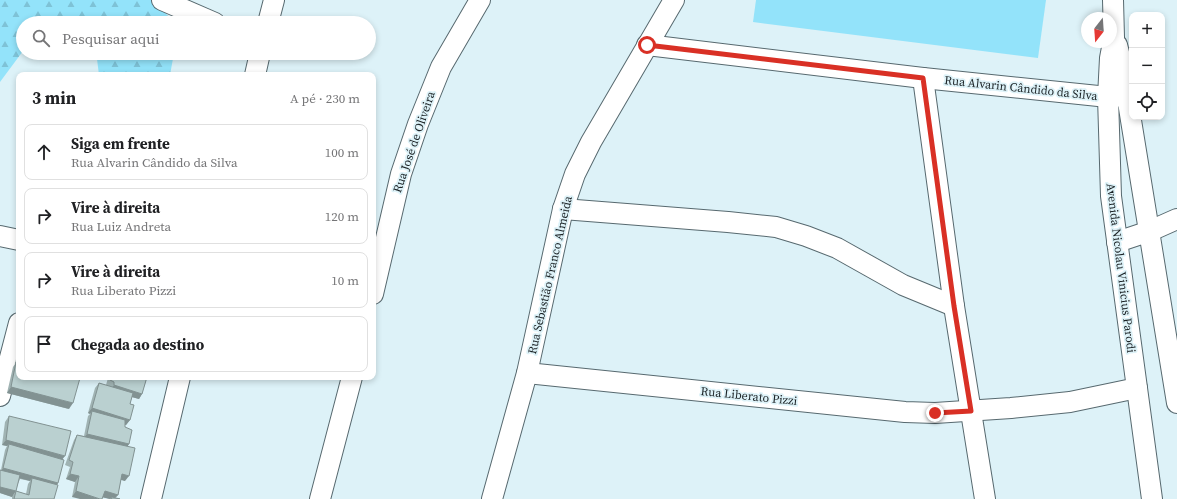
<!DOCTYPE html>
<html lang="pt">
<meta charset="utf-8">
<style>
body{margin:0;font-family:"Source Serif 4",serif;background:#f6f6f6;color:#202124}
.controls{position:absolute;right:12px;top:12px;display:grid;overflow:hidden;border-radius:8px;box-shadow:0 2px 6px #0003}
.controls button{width:36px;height:36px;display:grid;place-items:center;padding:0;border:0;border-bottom:1px solid #e0e0e0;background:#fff;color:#202124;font:20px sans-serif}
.compass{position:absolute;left:1081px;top:12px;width:36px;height:36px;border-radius:50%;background:#fff;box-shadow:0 2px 6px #0003;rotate:197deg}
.stop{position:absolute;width:12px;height:12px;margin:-9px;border:3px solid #d93025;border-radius:50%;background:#fff}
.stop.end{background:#d93025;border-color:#fff;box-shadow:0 1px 4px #0008}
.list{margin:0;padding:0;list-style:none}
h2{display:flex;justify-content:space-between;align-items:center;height:52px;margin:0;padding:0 16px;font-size:17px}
h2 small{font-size:13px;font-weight:400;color:#757577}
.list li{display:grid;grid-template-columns:26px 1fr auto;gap:12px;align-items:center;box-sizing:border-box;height:56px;margin:0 8px 8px;padding:0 8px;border:1px solid #e0e0e0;border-radius:8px}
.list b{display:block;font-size:15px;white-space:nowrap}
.list p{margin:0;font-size:13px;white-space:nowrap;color:#757577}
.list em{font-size:13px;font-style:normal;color:#757577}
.icon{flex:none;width:22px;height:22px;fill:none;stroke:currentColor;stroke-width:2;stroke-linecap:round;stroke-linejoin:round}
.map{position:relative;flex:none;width:1177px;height:499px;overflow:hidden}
.search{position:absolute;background:#fff;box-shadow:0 2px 6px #0003;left:16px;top:16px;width:360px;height:44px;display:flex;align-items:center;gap:10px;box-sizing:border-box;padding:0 14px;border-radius:22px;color:#757577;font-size:15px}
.panel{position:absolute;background:#fff;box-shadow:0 2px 6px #0003;left:16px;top:72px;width:360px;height:308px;border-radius:8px}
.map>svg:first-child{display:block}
.forest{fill:url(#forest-firs)}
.pitch{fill:#93e3fa}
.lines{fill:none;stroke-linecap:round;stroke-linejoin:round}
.minor-casing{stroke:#57696f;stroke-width:22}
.minor{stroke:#fff;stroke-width:20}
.wall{fill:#a0b3b3}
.shaded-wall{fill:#829292}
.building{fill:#bad0d0;stroke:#829292}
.route{stroke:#d93025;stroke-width:5}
.labels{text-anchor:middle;stroke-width:3.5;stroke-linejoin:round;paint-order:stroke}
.street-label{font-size:12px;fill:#1b2225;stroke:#ddf2f8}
</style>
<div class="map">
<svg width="1177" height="499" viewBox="0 0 1177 499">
<defs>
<pattern id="forest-firs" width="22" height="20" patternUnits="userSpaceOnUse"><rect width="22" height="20" fill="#93e3fa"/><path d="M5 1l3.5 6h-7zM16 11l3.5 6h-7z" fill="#7ec2d6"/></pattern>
</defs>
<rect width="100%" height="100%" fill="#ddf2f8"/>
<g class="forest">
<polygon points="0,0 154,0 174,23 23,23 23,51 0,82"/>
<polygon points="51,53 174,53 170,75 99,75 97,59 88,53 56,58"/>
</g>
<polygon class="pitch" points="756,0 1046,0 1038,58 753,22"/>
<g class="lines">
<defs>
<g id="minor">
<polyline points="162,0 215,23"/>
<polyline points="1113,0 1114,37 1110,58 1108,97 1111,196 1152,499"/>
<polyline points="268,23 274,0"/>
<polyline points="647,45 923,78 1108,97 1127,96"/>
<polyline points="1117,45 1122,65 1177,403"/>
<polyline points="255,75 260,53"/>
<polyline points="923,78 954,306 985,499"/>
<polyline points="563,209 728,222 776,227 806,236 837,248 903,285 954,306"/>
<polyline points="0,236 19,240"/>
<polyline points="1117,242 1150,231 1177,219"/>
<polyline points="373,294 401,174 418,124 441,67 480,0"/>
<polyline points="527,373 905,412 935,413 1011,408 1070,402 1137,388"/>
<polyline points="0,396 19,323"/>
<polyline points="151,499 180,377"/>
<polyline points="320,499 352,377"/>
<polyline points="492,499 527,373 563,209 575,174 591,142 674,0"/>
</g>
</defs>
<use href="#minor" class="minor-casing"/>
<use href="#minor" class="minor"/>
</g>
<g class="wall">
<polygon points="19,345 19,377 69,409 7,393 13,367 15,364"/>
<polygon points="107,377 147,377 142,394 139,399 132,397 130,404 130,420 126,425 125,425 125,427 129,444 127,446 125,481 121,480 118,495 115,498 120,499 110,499 103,497 72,497 75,482 66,479 70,467 65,465 74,440 77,435 84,436 88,416 90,414 88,413 95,388 99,383 106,385 108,378"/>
<polygon points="9,416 63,459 54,499 12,499 12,497 16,491 26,494 28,484 30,481 20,479 12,497 0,493 0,470 1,470 5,450 7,446 2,445 5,422"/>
</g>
<g class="shaded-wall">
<polygon points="18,359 19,359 19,366 16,362 14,364"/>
<polygon points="114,385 142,394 139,399 110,391"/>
<polygon points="11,387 73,403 69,409 7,393"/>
<polygon points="92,408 130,420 126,425 91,414 92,411 90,414 88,413"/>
<polygon points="87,434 129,444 126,449 83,439"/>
<polygon points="6,440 65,456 61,461 9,444 7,446 2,445"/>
<polygon points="3,468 58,483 55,488 32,478 30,481 0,473"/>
<polygon points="70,474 79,476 75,482 66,479"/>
<polygon points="122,474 129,476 125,481 119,479"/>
<polygon points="0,487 16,491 12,497 0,493"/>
<polygon points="76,491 100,499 80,499 72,497"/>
<polygon points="105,491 118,495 114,499 112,497 110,499 101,497"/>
</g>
<g class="building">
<polygon points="16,362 19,363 19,377 77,377 80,378 73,403 11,387"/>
<polygon points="111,377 147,377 142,394 114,385 114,382 110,380"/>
<polygon points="99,383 133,393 130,404 134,405 130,420 92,408"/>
<polygon points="92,411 125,420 125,427 132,430 129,444 87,434"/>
<polygon points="9,416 71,431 65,456 6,440"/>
<polygon points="77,435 135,448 129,476 122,474 118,495 105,491 102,499 100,499 76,491 79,476 70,474 73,462 69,460"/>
<polygon points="9,444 64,460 58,483 3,468"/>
<polygon points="0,470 20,475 16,491 0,487"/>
<polygon points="32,478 58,485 54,499 14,499 16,491 29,495"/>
<polygon points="112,497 120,499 111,499"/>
</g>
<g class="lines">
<polyline class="route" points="647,45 923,78 954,306 971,411 935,413"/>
</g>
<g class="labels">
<g class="street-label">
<text transform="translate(1021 88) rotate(6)" y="4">Rua Alvarin Cândido da Silva</text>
<text transform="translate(414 142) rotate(-71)" y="4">Rua José de Oliveira</text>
<text transform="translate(1121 268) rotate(83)" y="4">Avenida Nicolau Vinicius Parodi</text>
<text transform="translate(550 275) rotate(-77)" y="4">Rua Sebastião Franco Almeida</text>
<text transform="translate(749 396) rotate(6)" y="4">Rua Liberato Pizzi</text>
</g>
</g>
</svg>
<div class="controls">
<button>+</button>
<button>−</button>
<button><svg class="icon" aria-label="locate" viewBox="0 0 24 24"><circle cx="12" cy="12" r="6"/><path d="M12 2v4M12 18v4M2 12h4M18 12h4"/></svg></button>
</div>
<svg class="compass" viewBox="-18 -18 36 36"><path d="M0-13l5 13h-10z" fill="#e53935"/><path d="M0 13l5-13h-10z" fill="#757577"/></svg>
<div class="stop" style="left:647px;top:45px"></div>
<div class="stop end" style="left:935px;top:413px"></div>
<div class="search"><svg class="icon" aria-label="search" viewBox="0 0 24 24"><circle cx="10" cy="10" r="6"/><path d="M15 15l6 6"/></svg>Pesquisar aqui</div>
<section class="panel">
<h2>3 min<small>A pé · 230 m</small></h2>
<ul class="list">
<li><svg class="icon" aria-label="ahead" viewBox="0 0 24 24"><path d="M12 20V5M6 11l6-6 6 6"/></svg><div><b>Siga em frente</b><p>Rua Alvarin Cândido da Silva</p></div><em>100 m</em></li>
<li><svg class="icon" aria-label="right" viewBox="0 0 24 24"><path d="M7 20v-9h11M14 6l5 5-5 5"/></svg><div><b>Vire à direita</b><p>Rua Luiz Andreta</p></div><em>120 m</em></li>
<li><svg class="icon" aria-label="right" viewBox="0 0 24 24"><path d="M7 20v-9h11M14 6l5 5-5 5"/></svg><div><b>Vire à direita</b><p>Rua Liberato Pizzi</p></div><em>10 m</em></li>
<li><svg class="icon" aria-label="arrive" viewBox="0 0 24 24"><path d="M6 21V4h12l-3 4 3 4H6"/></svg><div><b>Chegada ao destino</b></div></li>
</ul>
</section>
</div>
